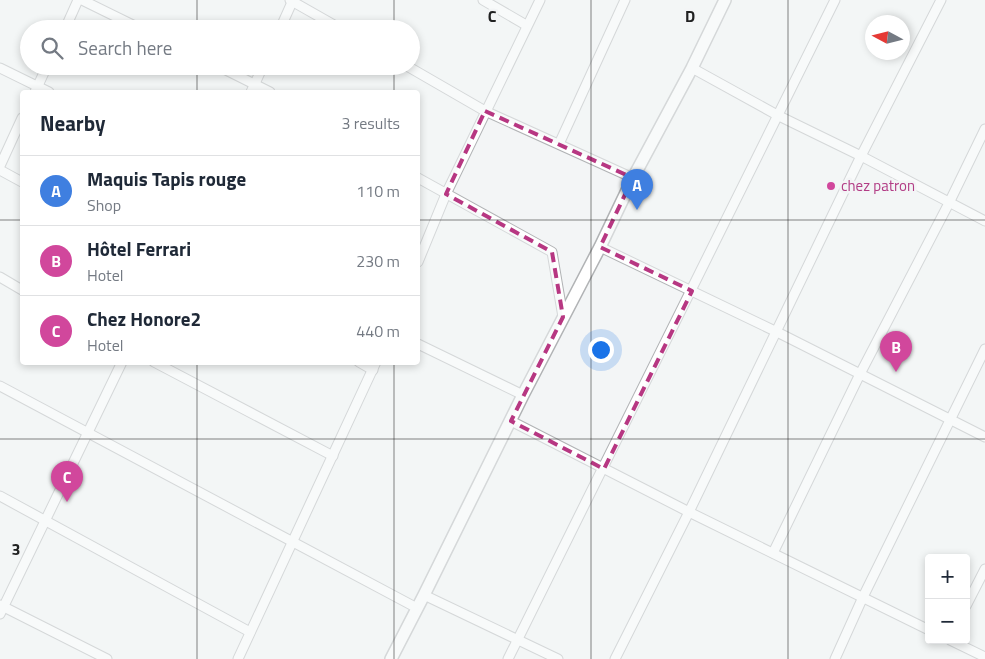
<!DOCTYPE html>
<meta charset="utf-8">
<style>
body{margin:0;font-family:"Titillium Web",sans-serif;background:#f6f6f7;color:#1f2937}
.controls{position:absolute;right:15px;bottom:15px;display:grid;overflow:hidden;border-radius:5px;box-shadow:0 2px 8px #0003}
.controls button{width:45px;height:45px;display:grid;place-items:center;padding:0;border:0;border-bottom:1px solid #e0e1e3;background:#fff;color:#1f2937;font:25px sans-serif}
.compass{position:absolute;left:865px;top:15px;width:45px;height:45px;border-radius:50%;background:#fff;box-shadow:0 2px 8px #0003;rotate:277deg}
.you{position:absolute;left:600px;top:349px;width:18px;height:18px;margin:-12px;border:4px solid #fff;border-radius:50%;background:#1a73e8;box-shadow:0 0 0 8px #1a73e833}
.badge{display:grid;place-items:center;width:32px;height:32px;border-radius:50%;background:#ea580c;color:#fff;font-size:16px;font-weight:700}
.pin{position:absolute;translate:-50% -41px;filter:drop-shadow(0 1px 2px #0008)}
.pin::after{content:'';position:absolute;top:26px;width:18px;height:15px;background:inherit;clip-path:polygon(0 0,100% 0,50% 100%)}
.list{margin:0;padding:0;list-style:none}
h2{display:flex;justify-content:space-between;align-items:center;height:65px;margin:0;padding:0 20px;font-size:21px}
h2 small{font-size:16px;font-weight:400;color:#747a83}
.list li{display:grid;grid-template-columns:32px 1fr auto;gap:15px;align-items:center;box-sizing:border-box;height:70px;padding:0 20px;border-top:1px solid #e0e1e3}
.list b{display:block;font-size:19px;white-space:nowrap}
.list p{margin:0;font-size:16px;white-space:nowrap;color:#747a83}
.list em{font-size:16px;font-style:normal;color:#747a83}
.icon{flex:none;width:28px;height:28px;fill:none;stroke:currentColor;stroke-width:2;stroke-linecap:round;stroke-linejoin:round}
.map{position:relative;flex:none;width:985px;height:659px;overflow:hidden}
.search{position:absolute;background:#fff;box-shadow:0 2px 8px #0003;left:20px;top:20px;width:400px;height:55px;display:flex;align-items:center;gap:12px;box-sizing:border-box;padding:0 18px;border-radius:28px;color:#747a83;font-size:19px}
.panel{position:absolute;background:#fff;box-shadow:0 2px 8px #0003;left:20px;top:90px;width:400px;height:275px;border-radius:5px}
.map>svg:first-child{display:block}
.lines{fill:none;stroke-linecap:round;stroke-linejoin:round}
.minor-casing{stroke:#b1b3b5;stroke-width:11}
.tertiary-casing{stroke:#b1b3b5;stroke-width:14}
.minor{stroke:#fff;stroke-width:9}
.tertiary{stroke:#fff;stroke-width:11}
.marked{fill:none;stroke:#b73782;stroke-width:4;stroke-dasharray:10 6;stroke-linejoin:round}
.grid{fill:none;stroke:#202121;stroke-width:1;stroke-opacity:0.55}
.hotel-dot{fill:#d1479c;stroke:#f3f5f6;stroke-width:2}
.labels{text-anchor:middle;stroke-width:5;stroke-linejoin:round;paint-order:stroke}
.hotel-label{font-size:15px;fill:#b23c85;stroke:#f3f5f6;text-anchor:start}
.grid-label{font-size:16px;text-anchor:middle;font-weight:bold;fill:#202121;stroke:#f3f5f6;stroke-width:5;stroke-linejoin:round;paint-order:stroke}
</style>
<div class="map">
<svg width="985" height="659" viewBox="0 0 985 659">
<rect width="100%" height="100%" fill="#f3f5f6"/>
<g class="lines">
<defs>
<g id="minor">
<polyline points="82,0 141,29"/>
<polyline points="290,0 341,29"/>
<polyline points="483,0 526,25"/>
<polyline points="65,29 78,0"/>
<polyline points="280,29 293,0"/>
<polyline points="218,66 270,92"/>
<polyline points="407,66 485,111 633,178"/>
<polyline points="0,68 49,92"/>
<polyline points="692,68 779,116 861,156 985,221"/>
<polyline points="35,92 47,66"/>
<polyline points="251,92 263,66"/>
<polyline points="559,144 625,0"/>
<polyline points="0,166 22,118"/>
<polyline points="0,170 22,182"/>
<polyline points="418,178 552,252 563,317"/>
<polyline points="600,247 777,332 985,437"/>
<polyline points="418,262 446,194 540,0"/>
<polyline points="0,277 22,290"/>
<polyline points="418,344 523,395"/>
<polyline points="154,362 333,456"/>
<polyline points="359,362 373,370"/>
<polyline points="0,386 417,608"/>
<polyline points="511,421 689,512 929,630"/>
<polyline points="0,496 250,632"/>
<polyline points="773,553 860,374 949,203 985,129"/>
<polyline points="424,595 558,659"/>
<polyline points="0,605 107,659"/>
<polyline points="966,606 985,569"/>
<polyline points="0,614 122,362"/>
<polyline points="950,640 985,657"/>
<polyline points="238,659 376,362"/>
<polyline points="508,659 835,0"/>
<polyline points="615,659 689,512 861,156 941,0"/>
<polyline points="835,659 863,597 985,349"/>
</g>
<polyline id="tertiary" points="391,659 424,595 523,395 600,247 633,178 692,68 725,0"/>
</defs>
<use href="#minor" class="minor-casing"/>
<use href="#tertiary" class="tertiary-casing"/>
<use href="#minor" class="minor"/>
<use href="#tertiary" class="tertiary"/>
</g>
<path d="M0 0H985V659H0ZM485,111L633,178L600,247L692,291L604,469L511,421L563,317L552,252L446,194Z" fill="#f3f5f6" fill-opacity=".55" fill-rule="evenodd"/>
<path class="marked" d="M485,111L633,178L600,247L692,291L604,469L511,421L563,317L552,252L446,194Z"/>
<path class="grid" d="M197,0V29M394,0V29M591,0V659M788,0V659M197,66V92M394,66V92M0,220H22M418,220H985M197,362V659M394,362V659M0,439H985"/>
<circle class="hotel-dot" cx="831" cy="186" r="5"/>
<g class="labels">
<g class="hotel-label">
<text x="841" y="191">chez patron</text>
</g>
</g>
<g class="grid-label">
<text x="492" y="22">C</text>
<text x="690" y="22">D</text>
<text x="16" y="555">3</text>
</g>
</svg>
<div class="controls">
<button>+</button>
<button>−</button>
</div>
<svg class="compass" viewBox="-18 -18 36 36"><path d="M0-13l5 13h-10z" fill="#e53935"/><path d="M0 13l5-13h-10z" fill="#747a83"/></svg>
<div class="you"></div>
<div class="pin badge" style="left:637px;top:210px;background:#3f7fe0">A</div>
<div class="pin badge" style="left:896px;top:372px;background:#d1479c">B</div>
<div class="pin badge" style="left:67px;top:502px;background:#d1479c">C</div>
<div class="search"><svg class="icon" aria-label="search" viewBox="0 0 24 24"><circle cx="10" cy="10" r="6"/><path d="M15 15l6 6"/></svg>Search here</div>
<section class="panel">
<h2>Nearby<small>3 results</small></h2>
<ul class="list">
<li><span class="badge" style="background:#3f7fe0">A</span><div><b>Maquis Tapis rouge</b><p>Shop</p></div><em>110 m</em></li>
<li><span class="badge" style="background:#d1479c">B</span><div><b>Hôtel Ferrari</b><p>Hotel</p></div><em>230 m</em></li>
<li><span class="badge" style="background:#d1479c">C</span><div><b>Chez Honore2</b><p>Hotel</p></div><em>440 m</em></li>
</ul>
</section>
</div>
